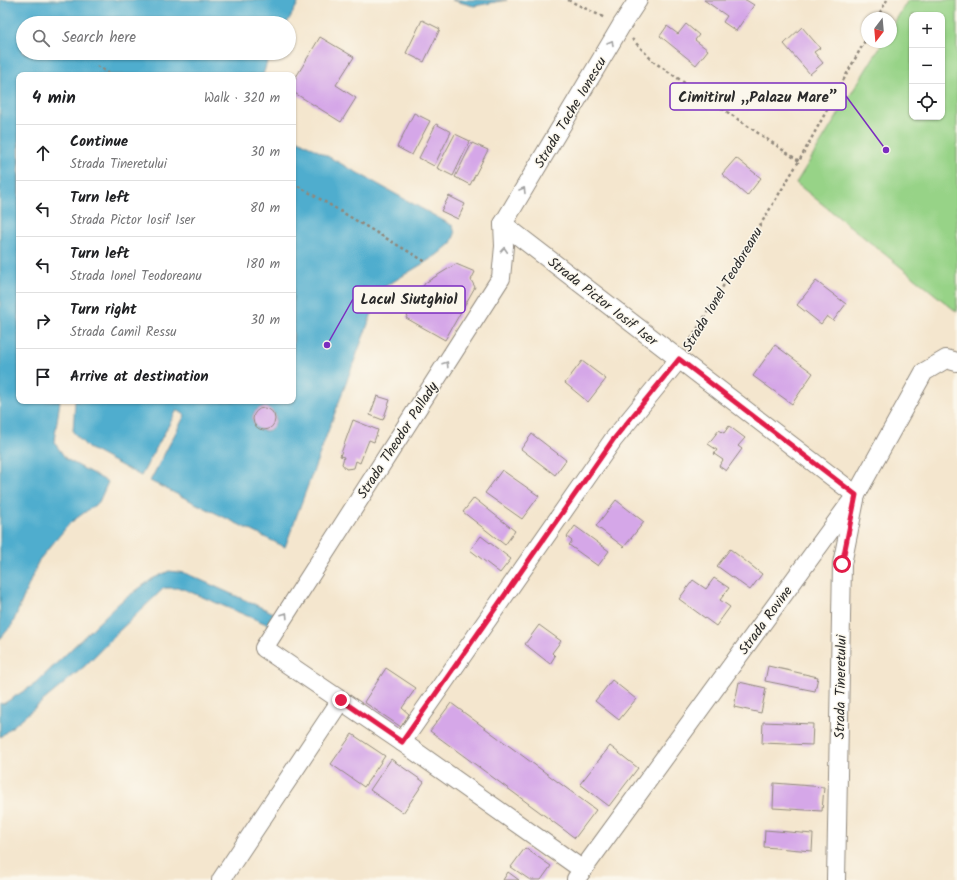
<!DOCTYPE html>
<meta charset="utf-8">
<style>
body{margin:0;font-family:Kalam,sans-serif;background:#f2f2f2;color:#202124}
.controls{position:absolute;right:12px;top:12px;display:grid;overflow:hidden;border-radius:8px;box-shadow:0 1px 3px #0004}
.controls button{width:36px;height:36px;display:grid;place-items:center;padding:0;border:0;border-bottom:1px solid #e0e0e0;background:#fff;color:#202124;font:20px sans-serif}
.compass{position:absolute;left:861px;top:12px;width:36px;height:36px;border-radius:50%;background:#fff;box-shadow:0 1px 3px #0004;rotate:196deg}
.stop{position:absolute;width:12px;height:12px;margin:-9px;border:3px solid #e11d48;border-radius:50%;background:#fff}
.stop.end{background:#e11d48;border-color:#fff;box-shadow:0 1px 4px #0008}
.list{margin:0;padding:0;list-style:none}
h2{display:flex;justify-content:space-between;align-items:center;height:52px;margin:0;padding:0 16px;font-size:17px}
h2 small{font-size:13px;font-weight:400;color:#757577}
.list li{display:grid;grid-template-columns:26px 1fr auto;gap:12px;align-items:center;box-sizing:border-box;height:56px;padding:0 16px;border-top:1px solid #e0e0e0}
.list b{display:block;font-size:15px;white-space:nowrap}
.list p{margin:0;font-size:13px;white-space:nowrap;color:#757577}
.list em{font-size:13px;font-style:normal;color:#757577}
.icon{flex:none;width:22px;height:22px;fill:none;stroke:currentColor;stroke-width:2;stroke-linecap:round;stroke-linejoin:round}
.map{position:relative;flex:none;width:957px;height:880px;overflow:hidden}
.search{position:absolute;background:#fff;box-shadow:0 1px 3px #0004;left:16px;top:16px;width:280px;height:44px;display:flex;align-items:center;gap:10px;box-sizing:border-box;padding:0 14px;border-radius:22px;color:#757577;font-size:15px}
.panel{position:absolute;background:#fff;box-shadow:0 1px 3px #0004;left:16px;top:72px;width:280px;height:332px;border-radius:8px}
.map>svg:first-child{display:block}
.green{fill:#97d387;stroke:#617f59;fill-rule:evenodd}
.water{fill:#4fadce;stroke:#3d6c7c;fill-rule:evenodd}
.building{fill:#d5a7e8}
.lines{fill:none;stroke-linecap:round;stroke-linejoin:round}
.street-casing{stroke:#90887c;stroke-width:20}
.path{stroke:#90887c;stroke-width:2.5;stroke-dasharray:3 3;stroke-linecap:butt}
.street{stroke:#fff;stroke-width:18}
.oneway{stroke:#a0a0a0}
.route{stroke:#e11d48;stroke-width:5}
.labels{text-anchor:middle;stroke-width:3;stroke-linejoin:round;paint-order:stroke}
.street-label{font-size:14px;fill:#2b2b2b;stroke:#fbf7ec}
.leader{fill:none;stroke:#7b2cbf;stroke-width:1.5}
.callout-dot{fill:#7b2cbf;stroke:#fbf7ec;stroke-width:1.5}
.callout{fill:#fbf7ec;stroke:#7b2cbf;stroke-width:1.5}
.callout-label{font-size:15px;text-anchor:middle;font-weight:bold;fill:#2b2b2b}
</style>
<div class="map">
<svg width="957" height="880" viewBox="0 0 957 880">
<rect width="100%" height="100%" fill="#fbf7ec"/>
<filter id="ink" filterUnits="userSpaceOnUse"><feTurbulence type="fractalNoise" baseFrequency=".025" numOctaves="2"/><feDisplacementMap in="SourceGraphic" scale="8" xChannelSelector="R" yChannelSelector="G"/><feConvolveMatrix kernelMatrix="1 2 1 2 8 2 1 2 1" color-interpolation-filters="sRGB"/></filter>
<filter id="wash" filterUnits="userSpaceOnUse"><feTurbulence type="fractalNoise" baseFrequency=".012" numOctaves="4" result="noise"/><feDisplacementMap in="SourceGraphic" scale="16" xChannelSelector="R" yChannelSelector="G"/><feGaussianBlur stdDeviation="0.9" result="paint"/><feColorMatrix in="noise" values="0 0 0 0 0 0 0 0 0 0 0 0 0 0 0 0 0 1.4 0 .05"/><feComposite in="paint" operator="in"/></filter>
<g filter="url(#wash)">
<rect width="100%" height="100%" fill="#f4e6ce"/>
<path class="green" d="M908,0H957V312L796,183L883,42H891V28ZM912,15H942V117H912Z"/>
<g class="water">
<polygon points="0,0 300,0 287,23 23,23 23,53 270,53 263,75 19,75 19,401 60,401 54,442 66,459 108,482 99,502 70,523 39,560 12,625 0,639"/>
<polygon points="452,0 507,0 474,6"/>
<path d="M293,137L453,226L455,234L451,243L437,255L381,289L285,547L150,481L185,415L177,410L141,476L88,448L73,432L75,401H293ZM263,407C272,408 279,416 274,425C263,443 239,414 263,407Z"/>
<polygon points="169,571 185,573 276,614 269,625 181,588 164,588 119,631 86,665 0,737 0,703 3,704 35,684 119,603 152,579"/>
</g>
<g id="blocks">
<g class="building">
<polygon points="704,0 746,0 754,5 736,31 723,22 727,16"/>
<polygon points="422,20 440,29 424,62 406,53"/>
<polygon points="686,24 699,35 695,40 708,50 696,65 660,36 667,26 678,34"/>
<polygon points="802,27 820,48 814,52 823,63 810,74 784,44"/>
<polygon points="320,37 354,57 336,85 356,98 341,122 293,92 293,82"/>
<polygon points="414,113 430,121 412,155 397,147"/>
<polygon points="436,124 451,132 434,166 419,158"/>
<polygon points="455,134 470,141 453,176 437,168"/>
<polygon points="472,143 488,150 470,185 455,177"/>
<polygon points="736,158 761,178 747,196 722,174"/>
<polygon points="449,196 465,204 458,219 441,211"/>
<polygon points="456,264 475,272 471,280 475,287 445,340 406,318 425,283"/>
<polygon points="816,281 846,304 833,321 827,316 821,324 797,305"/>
<polygon points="775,345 813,373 792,404 753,376"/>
<polygon points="582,361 606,379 588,402 565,383"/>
<polygon points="377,396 390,400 383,420 370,415"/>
<circle cx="264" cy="419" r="11"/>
<polygon points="353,420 378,430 374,442 369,440 360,463 356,461 354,468 346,469 342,464 344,457 340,456"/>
<polygon points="729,426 745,438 738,446 742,449 726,471 719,466 723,460 714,454 717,450 708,444 719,430 724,433"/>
<polygon points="532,434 566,460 555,475 521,449"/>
<polygon points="502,470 539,496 522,519 485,493"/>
<polygon points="474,498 515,531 505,545 463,512"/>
<polygon points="616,500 644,522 624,547 596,526"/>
<polygon points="575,526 609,551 598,566 569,545 572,541 567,537"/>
<polygon points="481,536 511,559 500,573 470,550"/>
<polygon points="730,549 762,574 750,590 717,566"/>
<polygon points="714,578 729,588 720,600 730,607 716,626 679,599 693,580 706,589"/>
<polygon points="539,625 561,641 552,653 555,656 550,664 525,644"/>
<polygon points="768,666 818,677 815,691 765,681"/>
<polygon points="386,668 416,688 402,708 409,714 401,727 364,702"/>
<polygon points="612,680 636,699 619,720 595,701"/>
<polygon points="739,682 766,688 761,713 734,707"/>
<polygon points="451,703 596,810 575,838 430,731"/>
<polygon points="763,722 813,724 812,745 762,743"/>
<polygon points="352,734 385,756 364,787 331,764"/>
<polygon points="610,746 638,768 609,806 580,784"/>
<polygon points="391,759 424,782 403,813 370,790"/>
<polygon points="774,783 824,787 822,811 773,808"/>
<polygon points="765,830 813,834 812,851 764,847"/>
<polygon points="525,848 551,866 541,880 530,880 511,867"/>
<polygon points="508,872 519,880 503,880"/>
</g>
</g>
</g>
<g filter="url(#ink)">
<use href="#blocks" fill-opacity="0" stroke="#90887c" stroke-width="1"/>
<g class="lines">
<defs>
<g id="street">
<polyline points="503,224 504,246 501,278 264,648 402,742 583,870"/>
<polyline points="503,224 856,495 842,564 836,880"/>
<polyline points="503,224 621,26 638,0"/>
<polyline points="402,742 613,440 679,359"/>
<polyline points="576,879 856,495 924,372 946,359 957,362"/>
<polyline points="221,880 341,700"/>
</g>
</defs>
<use href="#street" class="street-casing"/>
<g class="path">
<polyline points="568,0 605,18"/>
<polyline points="877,18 887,0"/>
<polyline points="632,39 654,62 799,161"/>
<polyline points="97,66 112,75"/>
<polyline points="293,183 426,262"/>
<polyline points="688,344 799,161 867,37"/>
</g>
<use href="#street" class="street"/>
</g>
<defs><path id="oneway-chevron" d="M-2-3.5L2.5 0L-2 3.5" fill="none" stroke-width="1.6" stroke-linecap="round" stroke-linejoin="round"/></defs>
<g class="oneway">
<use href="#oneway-chevron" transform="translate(611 43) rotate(-59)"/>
<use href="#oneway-chevron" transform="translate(523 190) rotate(-59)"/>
<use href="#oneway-chevron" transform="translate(504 250) rotate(-86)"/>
<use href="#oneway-chevron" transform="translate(446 364) rotate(-57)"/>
<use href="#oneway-chevron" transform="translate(285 615) rotate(-57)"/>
</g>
</g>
<g class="lines" filter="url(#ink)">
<polyline class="route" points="341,700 402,742 613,440 679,359 856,495 842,564"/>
</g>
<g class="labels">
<g class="street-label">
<text transform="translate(570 112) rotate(-59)" y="5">Strada Tache Ionescu</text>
<text transform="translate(722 289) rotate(-59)" y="5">Strada Ionel Teodoreanu</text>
<text transform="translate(603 301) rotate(38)" y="5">Strada Pictor Iosif Iser</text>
<text transform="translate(397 440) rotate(-57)" y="5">Strada Theodor Pallady</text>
<text transform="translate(765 620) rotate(-54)" y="5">Strada Rovine</text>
<text transform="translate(840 687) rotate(-89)" y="5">Strada Tineretului</text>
</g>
</g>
<path class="leader" d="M886 150L846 96M327 345L353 299"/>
<g class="callout-dot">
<circle cx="886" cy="150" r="4"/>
<circle cx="327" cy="345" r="4"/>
</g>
<g class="callout">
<rect x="670" y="83" width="176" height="27" rx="4"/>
<rect x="353" y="286" width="112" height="27" rx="4"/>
</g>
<g class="callout-label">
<text x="758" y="102">Cimitirul „Palazu Mare”</text>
<text x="409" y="304">Lacul Siutghiol</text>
</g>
</svg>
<div class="controls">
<button>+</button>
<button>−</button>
<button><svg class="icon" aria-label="locate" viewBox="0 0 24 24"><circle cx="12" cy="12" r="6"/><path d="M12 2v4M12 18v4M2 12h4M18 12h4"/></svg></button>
</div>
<svg class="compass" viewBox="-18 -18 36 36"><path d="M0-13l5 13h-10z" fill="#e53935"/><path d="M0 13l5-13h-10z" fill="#757577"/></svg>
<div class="stop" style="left:842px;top:564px"></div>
<div class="stop end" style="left:341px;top:700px"></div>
<div class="search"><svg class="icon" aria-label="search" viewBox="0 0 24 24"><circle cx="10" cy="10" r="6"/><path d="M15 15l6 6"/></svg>Search here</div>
<section class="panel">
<h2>4 min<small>Walk · 320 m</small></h2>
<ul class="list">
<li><svg class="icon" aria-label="ahead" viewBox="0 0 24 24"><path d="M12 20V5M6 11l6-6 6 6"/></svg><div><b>Continue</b><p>Strada Tineretului</p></div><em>30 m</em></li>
<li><svg class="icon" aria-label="left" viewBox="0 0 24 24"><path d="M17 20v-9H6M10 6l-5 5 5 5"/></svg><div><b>Turn left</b><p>Strada Pictor Iosif Iser</p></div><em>80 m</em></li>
<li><svg class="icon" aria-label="left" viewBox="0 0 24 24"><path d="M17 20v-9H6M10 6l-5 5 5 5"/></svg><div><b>Turn left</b><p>Strada Ionel Teodoreanu</p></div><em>180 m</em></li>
<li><svg class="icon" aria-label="right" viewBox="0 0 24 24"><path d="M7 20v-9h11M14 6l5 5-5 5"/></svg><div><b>Turn right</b><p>Strada Camil Ressu</p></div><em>30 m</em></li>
<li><svg class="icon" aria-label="arrive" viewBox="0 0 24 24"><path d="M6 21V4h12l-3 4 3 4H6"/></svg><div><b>Arrive at destination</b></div></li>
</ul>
</section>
</div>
